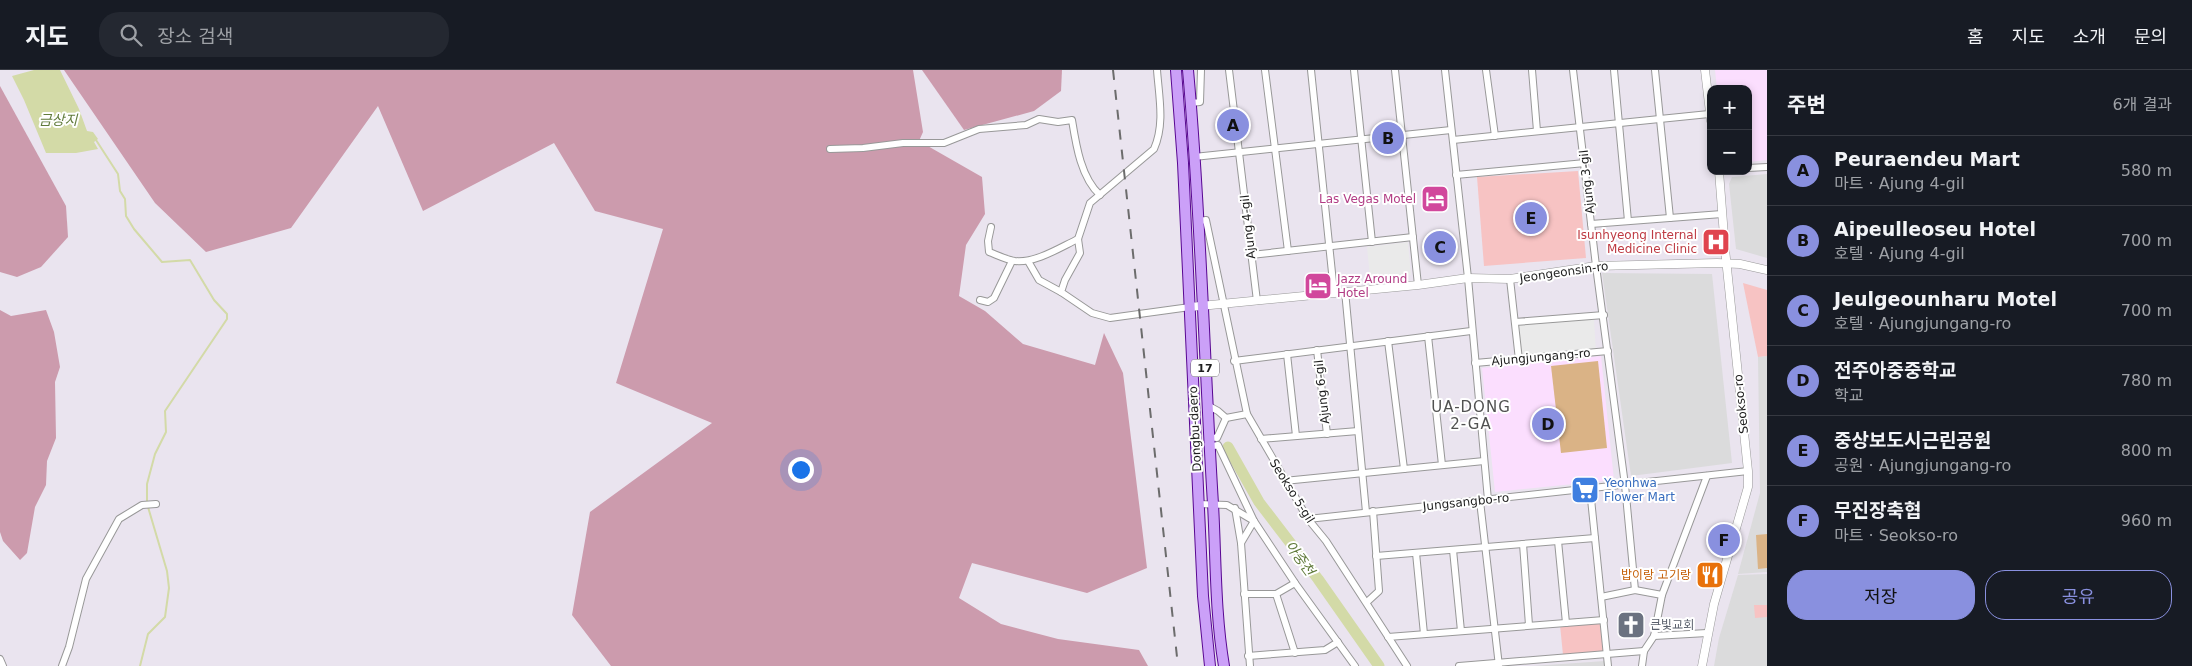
<!DOCTYPE html>
<html lang="ko">
<meta charset="utf-8">
<style>
body{margin:0;font-family:"DejaVu Sans","Noto Sans KR",sans-serif;background:#242831;color:#f1f3f6}
.controls{position:absolute;right:15px;top:15px;display:grid;overflow:hidden;border-radius:10px;box-shadow:0 2px 8px #0003}
.controls button{width:45px;height:45px;display:grid;place-items:center;padding:0;border:0;border-bottom:1px solid #363941;background:#171b24;color:#f1f3f6;font:25px sans-serif}
.you{position:absolute;left:800px;top:399px;width:18px;height:18px;margin:-12px;border:4px solid #fff;border-radius:50%;background:#1a73e8;box-shadow:0 0 0 8px #1a73e833}
.badge{display:grid;place-items:center;width:32px;height:32px;border-radius:50%;background:#8990df;color:#111;font-size:16px;font-weight:700}
.pin{position:absolute;translate:-50% -50%;border:2px solid #fff;box-shadow:0 1px 5px #0006}
.list{margin:0;padding:0;list-style:none}
h2{display:flex;justify-content:space-between;align-items:center;height:65px;margin:0;padding:0 20px;font-size:21px}
h2 small{font-size:16px;font-weight:400;color:#9ea1a6}
.list li{display:grid;grid-template-columns:32px 1fr auto;gap:15px;align-items:center;box-sizing:border-box;height:70px;padding:0 20px;border-top:1px solid #363941}
.list b{display:block;font-size:19px;white-space:nowrap}
.list p{margin:0;font-size:16px;white-space:nowrap;color:#9ea1a6}
.list em{font-size:16px;font-style:normal;color:#9ea1a6}
.actions{display:flex;gap:10px;padding:15px 20px}
.actions a{flex:1;padding:11px 0;border:1px solid #8990df;border-radius:20px;text-align:center;font-size:18px;color:#8990df}
.actions .main{background:#8990df;color:#111}
.icon{flex:none;width:28px;height:28px;fill:none;stroke:currentColor;stroke-width:2;stroke-linecap:round;stroke-linejoin:round}
.map{position:relative;flex:none;width:1767px;height:596px;overflow:hidden}
header{display:flex;align-items:center;gap:30px;box-sizing:border-box;height:70px;padding:0 25px;background:#171b24;border-bottom:1px solid #363941}
header strong{font-size:24px}
nav{display:flex;gap:28px;margin-inline-start:auto;font-size:18px}
.search{width:350px;height:45px;background:#242831;display:flex;align-items:center;gap:12px;box-sizing:border-box;padding:0 18px;border-radius:20px;color:#9ea1a6;font-size:19px}
main{display:flex}
aside{flex:1;background:#171b24}
.map>svg:first-child{display:block}
.residential{fill:#dbdbdc}
.education{fill:#fbdefe}
.forest{fill:#cc9bad}
.park{fill:#f7c3c3}
.pitch{fill:#dab386}
.parking{fill:#eaeaea}
.water{fill:#d3daa7}
.lines{fill:none;stroke-linecap:round;stroke-linejoin:round}
.stream{stroke:#d3daa7;stroke-width:2}
.river{stroke:#d3daa7;stroke-width:11}
.minor-casing{stroke:#989898;stroke-width:8}
.tertiary-casing{stroke:#989898;stroke-width:9}
.primary-casing{stroke:#580791;stroke-width:12}
.minor{stroke:#fff;stroke-width:6}
.tertiary{stroke:#fff;stroke-width:8}
.primary{stroke:#cba0f8;stroke-width:10}
.rail{stroke:#6c6c6c;stroke-width:2;stroke-dasharray:10 10;stroke-linecap:butt}
.labels{text-anchor:middle;stroke-width:4;stroke-linejoin:round;paint-order:stroke}
.shield{fill:#fff;stroke:#626262;stroke-width:1}
.shield-label{font-size:11px;font-weight:bold;fill:#1e1e1e}
.street-label{font-size:12px;fill:#1e1e1e;stroke:#fff}
.hotel-label{font-size:12px;fill:#b23c85;stroke:#fff;text-anchor:end}
.health-label{font-size:12px;fill:#be3a42;stroke:#fff;text-anchor:end}
.shop-label{font-size:12px;fill:#366cbe;stroke:#fff;text-anchor:start}
.food-label{font-size:12px;fill:#c56008;stroke:#fff;text-anchor:end}
.worship-label{font-size:12px;fill:#5b616d;stroke:#fff;text-anchor:start}
.water-label{font-size:14px;font-style:italic;fill:#617b3c;stroke:#fff}
.quarter-label{font-size:15px;letter-spacing:1px;fill:#515151;stroke:#fff}
</style>
<header>
<strong>지도</strong>
<div class="search"><svg class="icon" aria-label="search" viewBox="0 0 24 24"><circle cx="10" cy="10" r="6"/><path d="M15 15l6 6"/></svg>장소 검색</div>
<nav><a>홈</a><a>지도</a><a>소개</a><a>문의</a></nav>
</header>
<main>
<div class="map">
<svg width="1767" height="596" viewBox="0 0 1767 596">
<rect width="100%" height="100%" fill="#eae4ef"/>
<g class="residential">
<polygon points="1767,104 1767,188 1736,179 1729,114 1732,107"/>
<polygon points="1602,203 1712,204 1732,393 1631,406"/>
<polygon points="1767,286 1767,502 1738,504 1760,423 1758,287"/>
<polygon points="1767,504 1767,596 1714,596 1719,568 1738,505"/>
<polygon points="1605,591 1605,596 1532,596"/>
</g>
<g class="education">
<polygon points="1715,0 1767,0 1767,90 1748,92 1748,19 1717,19"/>
<polygon points="1601,286 1614,410 1495,422 1482,298"/>
</g>
<g class="forest">
<polygon points="64,0 913,0 923,62 919,71 982,107 985,144 966,175 959,226 985,241 1023,274 1095,295 1104,263 1123,303 1147,498 1087,523 972,493 959,528 1001,554 1058,569 1139,580 1148,596 611,596 572,545 590,442 712,353 616,313 663,159 595,141 554,73 423,141 378,36 291,158 206,182 155,133"/>
<polygon points="922,0 1062,0 1061,21 1034,41 964,60"/>
<polygon points="0,16 66,136 68,167 41,197 17,207 0,202"/>
<polygon points="0,240 11,246 46,240 54,262 60,297 55,312 56,368 47,391 46,415 35,437 27,483 20,490 3,471 0,462"/>
</g>
<g class="park">
<polygon points="1578,101 1586,188 1484,196 1477,107"/>
<polygon points="1743,213 1767,220 1767,286 1758,287"/>
<polygon points="1767,535 1767,547 1755,548 1754,535"/>
<polygon points="1603,552 1605,583 1563,585 1560,555"/>
</g>
<g class="pitch">
<polygon points="1598,291 1607,378 1561,383 1551,296"/>
<polygon points="1767,464 1767,498 1758,499 1756,465"/>
</g>
<g class="parking">
<polygon points="1408,172 1411,205 1370,207 1367,177"/>
<polygon points="1591,246 1594,250 1596,282 1519,290 1515,252"/>
</g>
<polygon class="water" points="34,0 60,0 79,39 87,61 93,62 98,69 94,72 98,79 76,83 46,83 24,30 12,6"/>
<g class="lines">
<g class="stream">
<polyline points="96,70 118,104 120,121 125,129 126,146 134,159 162,192 190,190 214,230 227,244 227,249 165,341 166,362 155,384 147,414 147,433"/>
<polyline points="140,596 148,564 165,547 169,518 167,501 148,437"/>
</g>
<polyline class="river" points="1228,377 1259,432 1318,509 1379,596"/>
<defs>
<g id="minor">
<path d="M1157,0C1159,27 1165,54 1154,79L1090,133L1078,169L1080,183L1065,210L1061,222L1092,243L1110,248L1190,237"/>
<polyline points="1229,0 1257,231"/>
<polyline points="1265,0 1288,181"/>
<polyline points="1311,0 1334,222"/>
<polyline points="1354,0 1372,172"/>
<polyline points="1395,0 1418,215"/>
<polyline points="1445,0 1468,208 1488,430"/>
<polyline points="1486,0 1495,66"/>
<polyline points="1532,0 1537,61"/>
<polyline points="1573,0 1596,196 1625,415 1635,520"/>
<polyline points="1614,0 1628,151"/>
<polyline points="1655,0 1670,148"/>
<polyline points="1191,33 1200,32 1201,0"/>
<polyline points="1453,70 1709,44"/>
<path d="M830,79L863,78L903,73H944L979,59L1026,55L1039,49L1058,52L1072,50C1076,75 1081,108 1100,125"/>
<polyline points="1194,87 1451,60"/>
<polyline points="1748,98 1767,97"/>
<polyline points="1456,105 1585,93"/>
<polyline points="1199,151 1206,150 1247,344 1308,449 1326,471 1407,596"/>
<polyline points="1591,154 1722,144"/>
<path d="M991,157L988,171L989,182C997,185 1007,190 1015,191C1036,193 1059,178 1078,169"/>
<polyline points="1251,185 1413,167"/>
<polyline points="1028,191 1039,210 1061,222"/>
<polyline points="1510,209 1519,290"/>
<polyline points="1345,221 1366,442"/>
<polyline points="980,230 988,232 994,228 1012,191"/>
<polyline points="1515,252 1604,245"/>
<polyline points="1428,266 1442,395"/>
<polyline points="1388,271 1404,399"/>
<polyline points="1317,280 1327,364"/>
<polyline points="1287,284 1296,366"/>
<polyline points="1234,291 1471,261"/>
<polyline points="1475,293 1608,281"/>
<polyline points="1207,335 1218,341 1226,348"/>
<polyline points="1226,348 1247,344"/>
<polyline points="1208,367 1217,368 1226,348"/>
<polyline points="1261,369 1358,361"/>
<polyline points="1209,377 1218,375 1254,451 1295,513 1355,596"/>
<polyline points="1284,411 1484,391"/>
<polyline points="1590,419 1608,596"/>
<polyline points="1480,431 1499,596"/>
<polyline points="1198,434 1227,435 1254,451 1241,473 1250,596"/>
<polyline points="1235,438 1241,473"/>
<polyline points="1308,449 1748,401"/>
<polyline points="1558,471 1566,553"/>
<polyline points="1523,474 1529,555"/>
<polyline points="1453,480 1461,561"/>
<polyline points="1416,483 1424,564"/>
<polyline points="1376,486 1595,468"/>
<polyline points="1244,524 1276,524 1295,513"/>
<polyline points="1276,524 1295,583"/>
<polyline points="1601,527 1635,520 1662,525"/>
<polyline points="1367,532 1379,521 1373,441"/>
<polyline points="1654,566 1707,563"/>
<polyline points="1388,567 1604,550"/>
<polyline points="1248,586 1325,580 1338,572"/>
<polyline points="0,589 3,596"/>
<polyline points="62,596 69,577 86,509 119,449 142,435 156,434"/>
<polyline points="1459,596 1644,581"/>
<polyline points="1642,596 1644,581 1654,566 1662,525 1707,406"/>
</g>
<g id="tertiary">
<polyline points="1705,0 1711,51"/>
<polyline points="1190,237 1418,215 1468,208 1510,209 1596,196 1717,193 1740,194 1767,200"/>
<polyline points="1702,596 1714,534 1748,417 1748,401 1725,179 1719,101"/>
</g>
<g id="primary">
<polyline points="1176,0 1183,93 1203,526 1210,596"/>
<path d="M1188,0C1201,144 1204,289 1213,434C1216,488 1215,543 1224,596"/>
</g>
</defs>
<use href="#minor" class="minor-casing"/>
<use href="#tertiary" class="tertiary-casing"/>
<use href="#primary" class="primary-casing"/>
<use href="#minor" class="minor"/>
<use href="#tertiary" class="tertiary"/>
<use href="#primary" class="primary"/>
<polyline class="rail" points="1113,0 1178,596"/>
</g>
<defs>
<symbol id="hotel-square" viewBox="-11 -11 22 22"><rect x="-9" y="-9" width="18" height="18" rx="4" fill="#d1479c" stroke="#fff"/><path d="M-6-4.5h1.5V1H6V5H4.5V3h-9V5H-6ZM-4 0a1.8 1.8 0 1 1 3.6 0ZM.5 0V-2.5h3Q6-2.5 6 0Z" fill="#fff"/></symbol>
<symbol id="hospital-square" viewBox="-11 -11 22 22"><rect x="-9" y="-9" width="18" height="18" rx="4" fill="#e0444e" stroke="#fff"/><path d="M-5-5h3v3.5h4V-5h3V5h-3V1.5h-4V5h-3Z" fill="#fff"/></symbol>
<symbol id="supermarket-square" viewBox="-11 -11 22 22"><rect x="-9" y="-9" width="18" height="18" rx="4" fill="#3f7fe0" stroke="#fff"/><path d="M-6-5.5h2.5l.6 2H6L4.5 2H-2.5L-4.4-4H-6ZM-1.5 3.2a1.3 1.3 0 1 0 .1 0ZM3 3.2a1.3 1.3 0 1 0 .1 0Z" fill="#fff"/></symbol>
<symbol id="restaurant-square" viewBox="-11 -11 22 22"><rect x="-9" y="-9" width="18" height="18" rx="4" fill="#e8710a" stroke="#fff"/><path d="M-5-6h1v4h1v-4h1v4h1v-4h1v5L-1.5 .5V6h-2V.5L-5-1ZM5-6V6H3V1.5H1.5Q1.5-4 5-6Z" fill="#fff"/></symbol>
<symbol id="church-square" viewBox="-11 -11 22 22"><rect x="-9" y="-9" width="18" height="18" rx="4" fill="#6b7280" stroke="#fff"/><path d="M-1.2-6h2.4v3.5h3.3v2.4h-3.3V6h-2.4V-.1h-3.3v-2.4h3.3Z" fill="#fff"/></symbol>
</defs>
<g fill-rule="evenodd">
<use href="#hotel-square" x="1419" y="113" width="32" height="32"/>
<use href="#hospital-square" x="1700" y="156" width="32" height="32"/>
<use href="#hotel-square" x="1302" y="200" width="32" height="32"/>
<use href="#supermarket-square" x="1569" y="404" width="32" height="32"/>
<use href="#restaurant-square" x="1694" y="489" width="32" height="32"/>
<use href="#church-square" x="1615" y="539" width="32" height="32"/>
</g>
<g class="labels">
<rect class="shield" x="1191" y="289.5" width="28" height="17" rx="4"/>
<g class="shield-label">
<text x="1205" y="302">17</text>
</g>
<g class="street-label">
<text transform="translate(1587 112) rotate(-96)" y="4">Ajung 3-gil</text>
<text transform="translate(1248 157) rotate(-96)" y="4">Ajung 4-gil</text>
<text transform="translate(1564 202) rotate(-8)" y="4">Jeongeonsin-ro</text>
<text transform="translate(1541 287) rotate(-5)" y="4">Ajungjungang-ro</text>
<text transform="translate(1322 322) rotate(-96)" y="4">Ajung 6-gil</text>
<text transform="translate(1741 334) rotate(-96)" y="4">Seokso-ro</text>
<text transform="translate(1195 359) rotate(-93)" y="4">Dongbu-daero</text>
<text transform="translate(1292 421) rotate(58)" y="4">Seokso 5-gil</text>
<text transform="translate(1466 432) rotate(-6)" y="4">Jungsangbo-ro</text>
</g>
<g class="hotel-label">
<text x="1416" y="133">Las Vegas Motel</text>
<text x="1337" y="213" text-anchor="start">Jazz Around<tspan x="1337" dy="14">Hotel</tspan></text>
</g>
<g class="health-label">
<text x="1697" y="169">Isunhyeong Internal<tspan x="1697" dy="14">Medicine Clinic</tspan></text>
</g>
<g class="shop-label">
<text x="1604" y="417">Yeonhwa<tspan x="1604" dy="14">Flower Mart</tspan></text>
</g>
<g class="food-label">
<text x="1691" y="509">밥이랑 고기랑</text>
</g>
<g class="worship-label">
<text x="1650" y="559">큰빛교회</text>
</g>
<g class="water-label">
<text x="58" y="55">금상지</text>
<text transform="translate(1300 488) rotate(54)" y="5">아중천</text>
</g>
<g class="quarter-label">
<text x="1471" y="342">UA-DONG<tspan x="1471" dy="17">2-GA</tspan></text>
</g>
</g>
</svg>
<div class="controls">
<button>+</button>
<button>−</button>
</div>
<div class="you"></div>
<div class="pin badge" style="left:1233px;top:55px">A</div>
<div class="pin badge" style="left:1388px;top:68px">B</div>
<div class="pin badge" style="left:1440px;top:177px">C</div>
<div class="pin badge" style="left:1548px;top:354px">D</div>
<div class="pin badge" style="left:1531px;top:148px">E</div>
<div class="pin badge" style="left:1724px;top:470px">F</div>
</div>
<aside>
<h2>주변<small>6개 결과</small></h2>
<ul class="list">
<li><span class="badge">A</span><div><b>Peuraendeu Mart</b><p>마트 · Ajung 4-gil</p></div><em>580 m</em></li>
<li><span class="badge">B</span><div><b>Aipeulleoseu Hotel</b><p>호텔 · Ajung 4-gil</p></div><em>700 m</em></li>
<li><span class="badge">C</span><div><b>Jeulgeounharu Motel</b><p>호텔 · Ajungjungang-ro</p></div><em>700 m</em></li>
<li><span class="badge">D</span><div><b>전주아중중학교</b><p>학교</p></div><em>780 m</em></li>
<li><span class="badge">E</span><div><b>중상보도시근린공원</b><p>공원 · Ajungjungang-ro</p></div><em>800 m</em></li>
<li><span class="badge">F</span><div><b>무진장축협</b><p>마트 · Seokso-ro</p></div><em>960 m</em></li>
</ul>
<div class="actions"><a class="main">저장</a><a>공유</a></div>
</aside>
</main>
